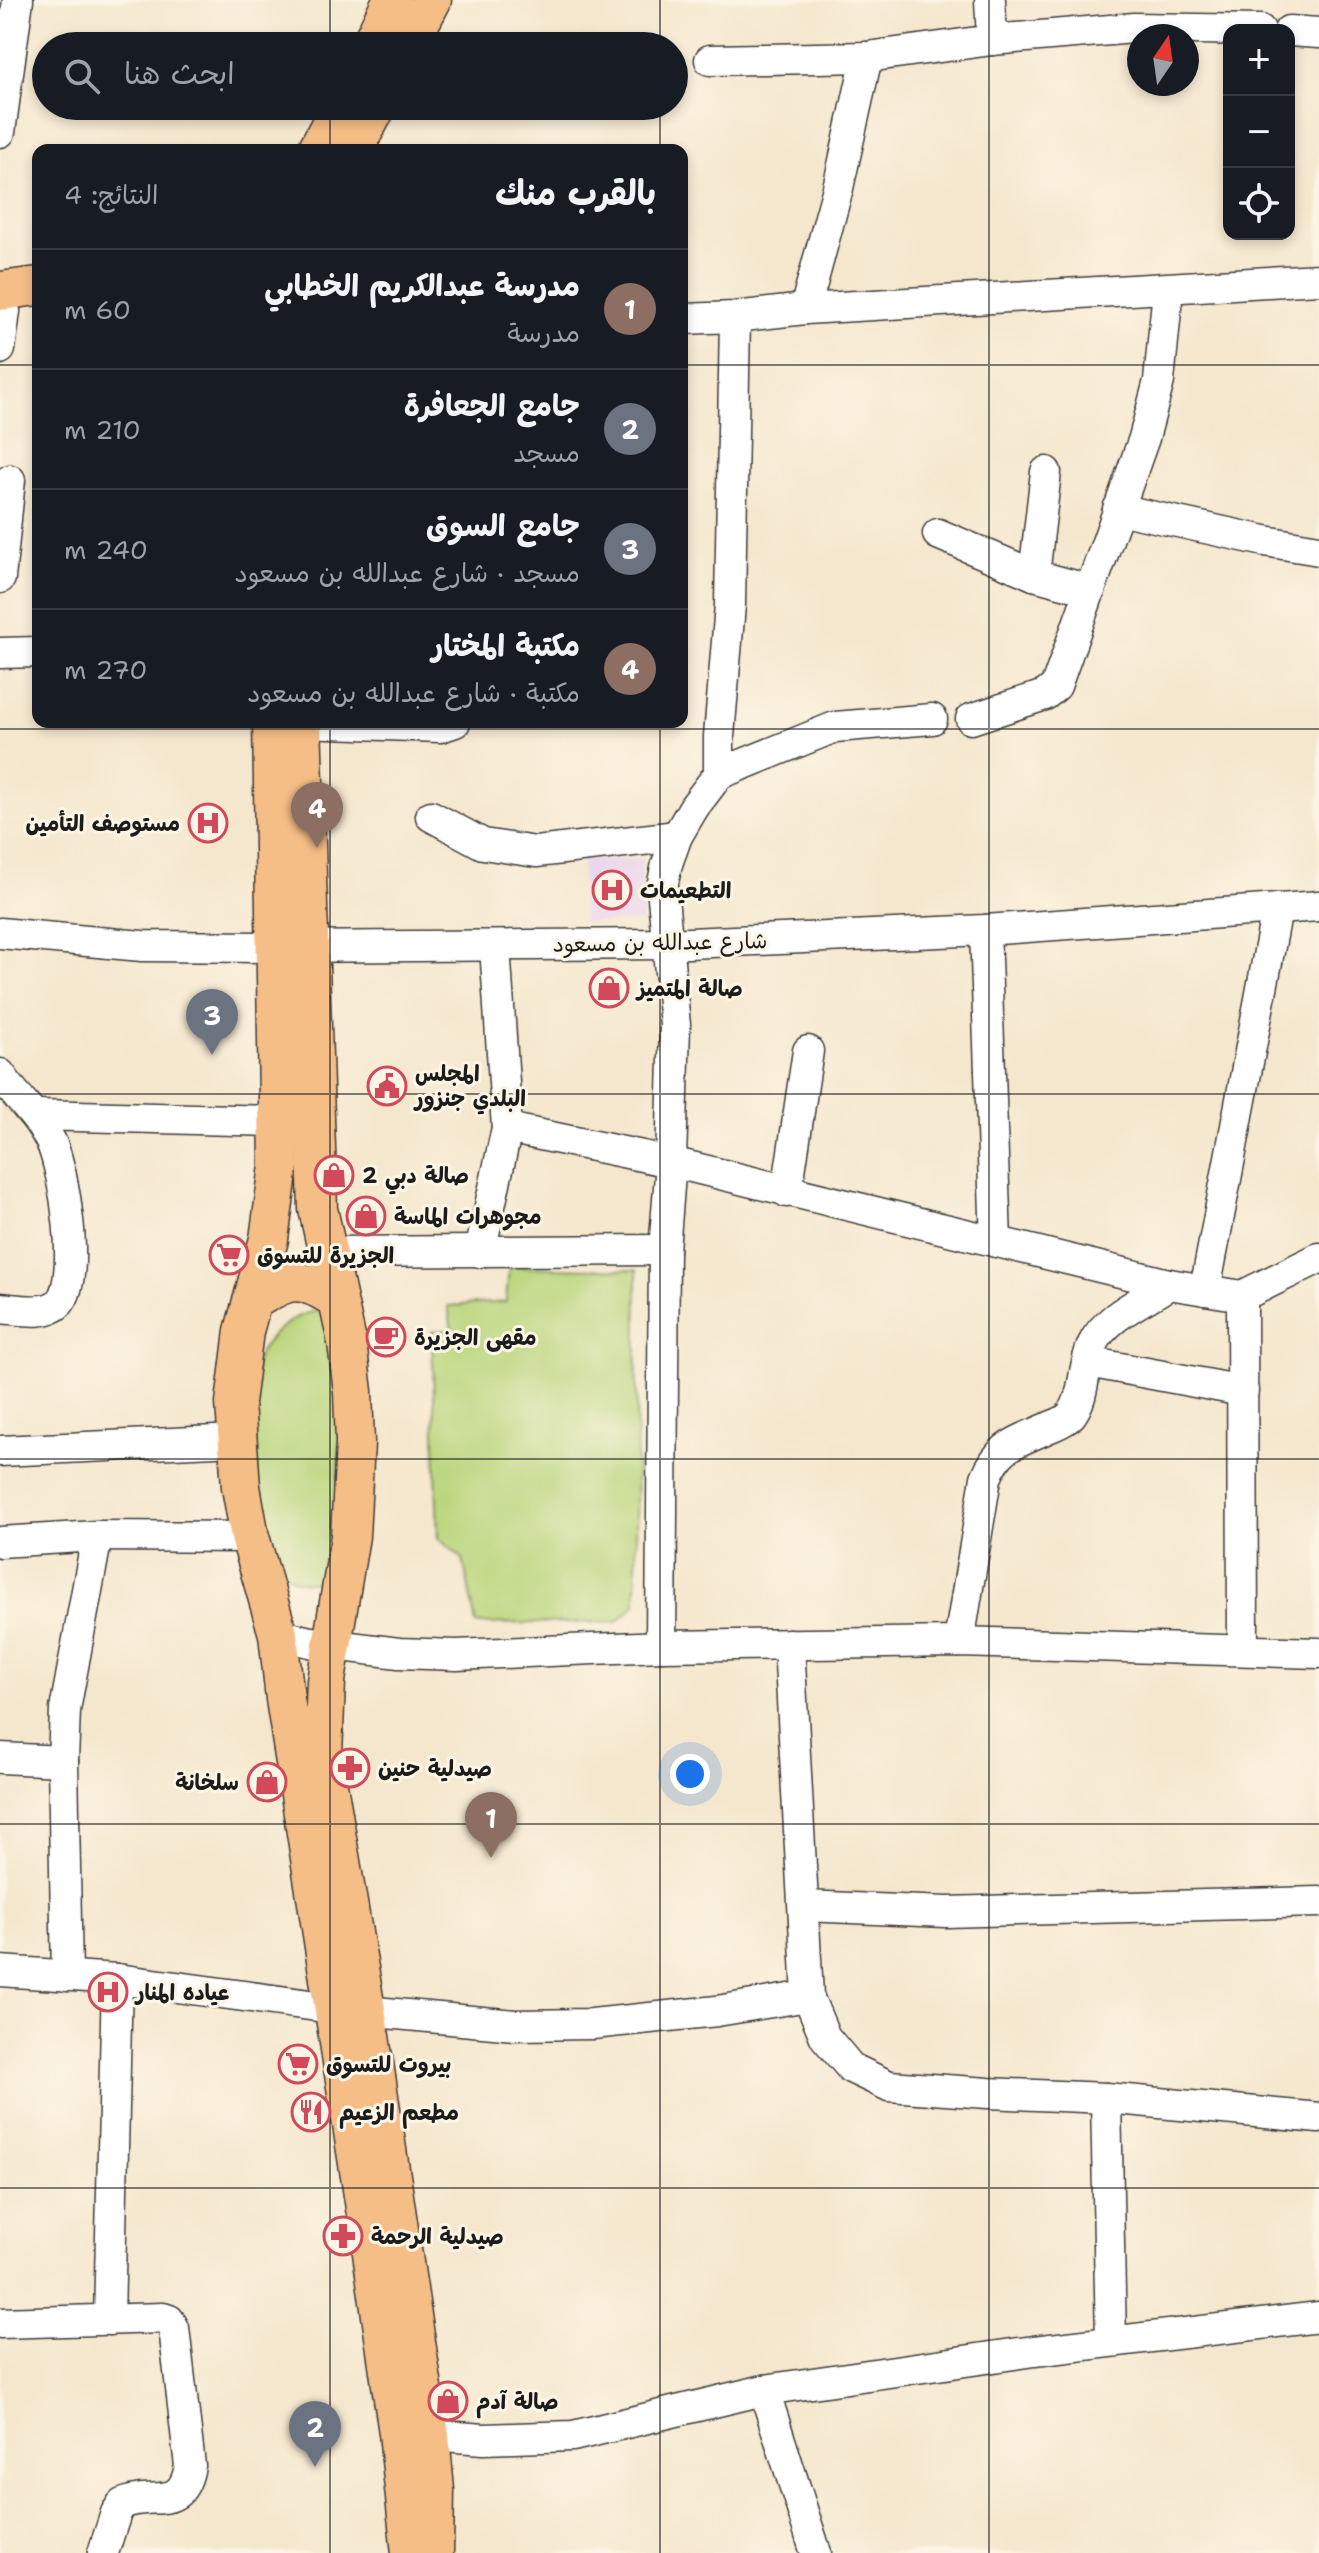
<!DOCTYPE html>
<html lang="ar">
<meta charset="utf-8">
<style>
body{margin:0;font-family:"Shantell Sans","Playpen Sans Arabic",sans-serif;background:#242831;color:#f1f3f6;direction:rtl}
.controls{position:absolute;right:24px;top:24px;display:grid;overflow:hidden;border-radius:16px;box-shadow:0 4px 12px #0003}
.controls button{width:72px;height:72px;display:grid;place-items:center;padding:0;border:0;border-bottom:2px solid #363941;background:#171b24;color:#f1f3f6;font:40px sans-serif}
.compass{position:absolute;left:1127px;top:24px;width:72px;height:72px;border-radius:50%;background:#171b24;box-shadow:0 4px 12px #0003;rotate:13deg}
.you{position:absolute;left:690px;top:1774px;width:28px;height:28px;margin:-20px;border:6px solid #fff;border-radius:50%;background:#1a73e8;box-shadow:0 0 0 12px #1a73e833}
.badge{display:grid;place-items:center;width:52px;height:52px;border-radius:50%;background:#2563eb;color:#fff;font-size:26px;font-weight:700}
.pin{position:absolute;translate:-50% -66px;filter:drop-shadow(0 2px 4px #0008)}
.pin::after{content:'';position:absolute;top:42px;width:28px;height:24px;background:inherit;clip-path:polygon(0 0,100% 0,50% 100%)}
.list{margin:0;padding:0;list-style:none}
h2{display:flex;justify-content:space-between;align-items:center;height:104px;margin:0;padding:0 32px;font-size:34px}
h2 small{font-size:26px;font-weight:400;color:#9ea1a6}
.list li{display:grid;grid-template-columns:52px 1fr auto;gap:24px;align-items:center;box-sizing:border-box;height:120px;padding:0 32px;border-top:2px solid #363941}
.list b{display:block;font-size:30px;white-space:nowrap}
.list p{margin:0;font-size:26px;white-space:nowrap;color:#9ea1a6}
.list em{font-size:26px;font-style:normal;color:#9ea1a6}
.icon{flex:none;width:44px;height:44px;fill:none;stroke:currentColor;stroke-width:2;stroke-linecap:round;stroke-linejoin:round}
.map{position:relative;flex:none;width:1319px;height:2553px;overflow:hidden;direction:ltr}
.search{position:absolute;background:#171b24;box-shadow:0 4px 12px #0003;left:32px;top:32px;width:656px;height:88px;display:flex;align-items:center;gap:20px;box-sizing:border-box;padding:0 28px;border-radius:44px;color:#9ea1a6;font-size:30px}
.panel{position:absolute;background:#171b24;box-shadow:0 4px 12px #0003;left:32px;top:144px;width:656px;height:584px;border-radius:16px;direction:rtl}
.map>svg:first-child{display:block}
.built{fill:#e8d2ee}
.green{fill:#b9d57b;stroke:#6a784c;stroke-width:2}
.lines{fill:none;stroke-linecap:round;stroke-linejoin:round}
.minor-casing{stroke:#3d3a37;stroke-width:33}
.major-casing{stroke:#3d3a37;stroke-width:41}
.minor{stroke:#fff;stroke-width:30}
.major{stroke:#f6be87;stroke-width:38}
.grid{fill:none;stroke:#1c1c1c;stroke-width:2;stroke-opacity:0.55}
.labels{text-anchor:middle;stroke-width:6;stroke-linejoin:round;paint-order:stroke}
.poi-label{font-size:22px;font-weight:bold;fill:#1c1c1c;stroke:#fcf5e5;text-anchor:start}
.street-label{font-size:22px;fill:#1c1c1c;stroke:#fcf5e5}
</style>
<div class="map">
<svg width="1319" height="2553" viewBox="0 0 1319 2553">
<rect width="100%" height="100%" fill="#fcf5e5"/>
<filter id="ink" filterUnits="userSpaceOnUse"><feTurbulence type="fractalNoise" baseFrequency=".0125" numOctaves="2"/><feDisplacementMap in="SourceGraphic" scale="16" xChannelSelector="R" yChannelSelector="G"/><feConvolveMatrix kernelMatrix="1 2 1 2 8 2 1 2 1" color-interpolation-filters="sRGB"/></filter>
<filter id="wash" filterUnits="userSpaceOnUse"><feTurbulence type="fractalNoise" baseFrequency=".006" numOctaves="4" result="noise"/><feDisplacementMap in="SourceGraphic" scale="32" xChannelSelector="R" yChannelSelector="G"/><feGaussianBlur stdDeviation="1.8" result="paint"/><feColorMatrix in="noise" values="0 0 0 0 0 0 0 0 0 0 0 0 0 0 0 0 0 1.4 0 .05"/><feComposite in="paint" operator="in"/></filter>
<g filter="url(#wash)">
<rect width="100%" height="100%" fill="#f5e7ce"/>
<rect class="built" x="582" y="859" width="60" height="63"/>
<g class="green">
<polygon points="509,1267 637,1270 636,1604 617,1622 476,1624 463,1559 438,1538 432,1331 452,1330 448,1306 506,1302"/>
<path d="M319,1311L334,1324L343,1354L334,1577C311,1584 297,1586 278,1567C271,1560 264,1538 262,1528C258,1504 250,1372 258,1356C269,1334 294,1313 319,1311Z"/>
</g>
</g>
<g filter="url(#ink)">
<g class="lines">
<defs>
<g id="minor">
<polyline points="990,0 992,40"/>
<polyline points="1289,31 1319,33"/>
<polyline points="710,60 867,57 992,40 1134,28 1260,30"/>
<polyline points="0,132 18,0"/>
<polyline points="805,309 838,188 867,57"/>
<polyline points="682,319 735,317 805,309 1319,279"/>
<polyline points="0,349 5,311"/>
<polyline points="1118,509 1265,541 1319,550"/>
<polyline points="938,534 1034,575 1090,590"/>
<polyline points="1034,575 1046,472"/>
<polyline points="0,578 10,480"/>
<polyline points="0,653 38,652"/>
<polyline points="971,719 1045,695 1056,686 1144,438 1159,381 1168,290"/>
<polyline points="302,722 440,727 455,722"/>
<polyline points="719,774 719,736 730,605 735,317"/>
<polyline points="431,816 483,844 536,852 677,836"/>
<polyline points="985,930 996,1242"/>
<polyline points="0,933 142,946 277,947 666,944 985,930 1319,906"/>
<polyline points="495,946 507,1128"/>
<path d="M0,1074C17,1099 38,1115 51,1142C64,1170 82,1279 59,1303C46,1316 17,1309 0,1308"/>
<polyline points="36,1115 280,1121"/>
<polyline points="787,1192 808,1051"/>
<polyline points="327,1252 664,1250"/>
<polyline points="480,1252 507,1128 671,1162 1169,1284 1242,1296 1319,1258"/>
<polyline points="1205,1290 1277,909"/>
<polyline points="1242,1296 1243,1650"/>
<polyline points="1088,1362 1243,1391"/>
<polyline points="0,1451 237,1440"/>
<polyline points="97,1536 250,1537"/>
<polyline points="0,1542 97,1536 65,1710 63,1761 67,1976"/>
<polyline points="278,1634 310,1642 399,1653 456,1655 661,1646 959,1642 1319,1653"/>
<path d="M959,1642L986,1478C1000,1443 1018,1442 1050,1427C1057,1424 1066,1421 1071,1415C1086,1396 1082,1366 1093,1344C1106,1316 1144,1301 1169,1284"/>
<polyline points="789,1644 808,1996 825,2037 851,2068 889,2086 988,2093 1106,2098 1319,2118"/>
<polyline points="661,1646 664,1250 671,1162 675,1025 662,887 667,864 677,836 694,807 719,774 835,727 932,719"/>
<polyline points="0,1758 63,1761"/>
<polyline points="804,1906 946,1912 1319,1902"/>
<polyline points="0,1971 117,1979 332,2008 515,2025 592,2024 717,2011 808,1996"/>
<polyline points="1106,2098 1111,2341"/>
<polyline points="109,2320 117,1979"/>
<path d="M0,2323L163,2318L169,2320L174,2328L190,2466C181,2514 154,2490 122,2504L116,2513L103,2553"/>
<polyline points="764,2390 816,2553"/>
<polyline points="430,2435 484,2439 573,2436 764,2390 1034,2351 1319,2317"/>
</g>
<g id="major">
<polyline points="370,46 392,0"/>
<polyline points="408,46 432,0"/>
<polyline points="317,150 340,106"/>
<polyline points="354,150 377,106"/>
<polyline points="0,291 38,286"/>
<polyline points="272,722 279,1166 269,1239 244,1331 235,1403 241,1487 250,1537 278,1634 285,1699 371,2246 398,2433 411,2553"/>
<polyline points="302,722 318,1209 347,1342 353,1392 355,1443 350,1536 326,1681 323,1755 366,2010 430,2435 435,2490 434,2553"/>
<path d="M253,1301C289,1278 299,1275 336,1299"/>
</g>
</defs>
<use href="#minor" class="minor-casing"/>
<use href="#major" class="major-casing"/>
<use href="#minor" class="minor"/>
<use href="#major" class="major"/>
</g>
</g>
<path class="grid" d="M330,0V46M660,0V46M989,0V2553M330,106V150M660,106V150M0,365H38M682,365H1319M330,722V2553M660,722V2553M0,729H1319M0,1094H1319M0,1459H1319M0,1824H1319M0,2188H1319"/>
<defs>
<symbol id="hospital-ring" viewBox="-11 -11 22 22"><circle r="9.5" fill="#fcf5e5" stroke="#d1495b" stroke-width="1.5"/><path d="M-5-5h3v3.5h4V-5h3V5h-3V1.5h-4V5h-3Z" fill="#d1495b"/></symbol>
<symbol id="shop-ring" viewBox="-11 -11 22 22"><circle r="9.5" fill="#fcf5e5" stroke="#d1495b" stroke-width="1.5"/><path d="M-5-2.5h2.3a2.7 3.5 0 0 1 5.4 0H5L5.5 6h-11ZM-1.5-2.5h3a1.5 2.3 0 0 0-3 0Z" fill="#d1495b"/></symbol>
<symbol id="civic-ring" viewBox="-11 -11 22 22"><circle r="9.5" fill="#fcf5e5" stroke="#d1495b" stroke-width="1.5"/><path d="M-.6-6.5H3V-4.5H.6V-3L4-1V1h2V6H-6V1h2V-1L-.6-3ZM-1.2 2.5V6h2.4V2.5Z" fill="#d1495b"/></symbol>
<symbol id="supermarket-ring" viewBox="-11 -11 22 22"><circle r="9.5" fill="#fcf5e5" stroke="#d1495b" stroke-width="1.5"/><path d="M-6-5.5h2.5l.6 2H6L4.5 2H-2.5L-4.4-4H-6ZM-1.5 3.2a1.3 1.3 0 1 0 .1 0ZM3 3.2a1.3 1.3 0 1 0 .1 0Z" fill="#d1495b"/></symbol>
<symbol id="cafe-ring" viewBox="-11 -11 22 22"><circle r="9.5" fill="#fcf5e5" stroke="#d1495b" stroke-width="1.5"/><path d="M-5.5-4.5H6V0H3Q3 3.5 0 3.5H-2.5Q-5.5 3.5-5.5 0ZM3-3.2v2h1.7v-2ZM-6 4.5H4V6H-6Z" fill="#d1495b"/></symbol>
<symbol id="pharmacy-ring" viewBox="-11 -11 22 22"><circle r="9.5" fill="#fcf5e5" stroke="#d1495b" stroke-width="1.5"/><path d="M-2-6h4v4h4v4h-4v4h-4v-4h-4v-4h4Z" fill="#d1495b"/></symbol>
<symbol id="restaurant-ring" viewBox="-11 -11 22 22"><circle r="9.5" fill="#fcf5e5" stroke="#d1495b" stroke-width="1.5"/><path d="M-5-6h1v4h1v-4h1v4h1v-4h1v5L-1.5 .5V6h-2V.5L-5-1ZM5-6V6H3V1.5H1.5Q1.5-4 5-6Z" fill="#d1495b"/></symbol>
</defs>
<g fill-rule="evenodd">
<use href="#hospital-ring" x="186" y="801" width="44" height="44"/>
<use href="#hospital-ring" x="590" y="868" width="44" height="44"/>
<use href="#shop-ring" x="587" y="966" width="44" height="44"/>
<use href="#civic-ring" x="365" y="1064" width="44" height="44"/>
<use href="#shop-ring" x="312" y="1153" width="44" height="44"/>
<use href="#shop-ring" x="344" y="1194" width="44" height="44"/>
<use href="#supermarket-ring" x="207" y="1233" width="44" height="44"/>
<use href="#cafe-ring" x="364" y="1315" width="44" height="44"/>
<use href="#pharmacy-ring" x="328" y="1746" width="44" height="44"/>
<use href="#shop-ring" x="245" y="1760" width="44" height="44"/>
<use href="#hospital-ring" x="86" y="1970" width="44" height="44"/>
<use href="#supermarket-ring" x="276" y="2042" width="44" height="44"/>
<use href="#restaurant-ring" x="289" y="2090" width="44" height="44"/>
<use href="#pharmacy-ring" x="321" y="2214" width="44" height="44"/>
<use href="#shop-ring" x="426" y="2379" width="44" height="44"/>
</g>
<g class="labels">
<g class="poi-label">
<text x="180" y="831" text-anchor="end">مستوصف التأمين</text>
<text x="640" y="898">التطعيمات</text>
<text x="637" y="996">صالة المتميز</text>
<text x="415" y="1081">المجلس<tspan x="415" dy="25">البلدي جنزور</tspan></text>
<text x="362" y="1183">صالة دبي 2</text>
<text x="394" y="1224">مجوهرات الماسة</text>
<text x="257" y="1263">الجزيرة للتسوق</text>
<text x="414" y="1345">مقهى الجزيرة</text>
<text x="378" y="1776">صيدلية حنين</text>
<text x="239" y="1790" text-anchor="end">سلخانة</text>
<text x="136" y="2000">عياده المنار</text>
<text x="326" y="2072">بيروت للتسوق</text>
<text x="339" y="2120">مطعم الزعيم</text>
<text x="371" y="2244">صيدلية الرحمة</text>
<text x="476" y="2409">صالة آدم</text>
</g>
<g class="street-label">
<text transform="translate(660 942) rotate(-1)" y="8">شارع عبدالله بن مسعود</text>
</g>
</g>
</svg>
<div class="controls">
<button>+</button>
<button>−</button>
<button><svg class="icon" aria-label="locate" viewBox="0 0 24 24"><circle cx="12" cy="12" r="6"/><path d="M12 2v4M12 18v4M2 12h4M18 12h4"/></svg></button>
</div>
<svg class="compass" viewBox="-18 -18 36 36"><path d="M0-13l5 13h-10z" fill="#e53935"/><path d="M0 13l5-13h-10z" fill="#9ea1a6"/></svg>
<div class="you"></div>
<div class="pin badge" style="left:491px;top:1858px;background:#8d6e63">1</div>
<div class="pin badge" style="left:315px;top:2467px;background:#6b7280">2</div>
<div class="pin badge" style="left:212px;top:1055px;background:#6b7280">3</div>
<div class="pin badge" style="left:317px;top:848px;background:#8d6e63">4</div>
<div class="search"><svg class="icon" aria-label="search" viewBox="0 0 24 24"><circle cx="10" cy="10" r="6"/><path d="M15 15l6 6"/></svg>ابحث هنا</div>
<section class="panel">
<h2>بالقرب منك<small>النتائج: 4</small></h2>
<ul class="list">
<li><span class="badge" style="background:#8d6e63">1</span><div><b>مدرسة عبدالكريم الخطابي</b><p>مدرسة</p></div><em>60 m</em></li>
<li><span class="badge" style="background:#6b7280">2</span><div><b>جامع الجعافرة</b><p>مسجد</p></div><em>210 m</em></li>
<li><span class="badge" style="background:#6b7280">3</span><div><b>جامع السوق</b><p>مسجد · شارع عبدالله بن مسعود</p></div><em>240 m</em></li>
<li><span class="badge" style="background:#8d6e63">4</span><div><b>مكتبة المختار</b><p>مكتبة · شارع عبدالله بن مسعود</p></div><em>270 m</em></li>
</ul>
</section>
</div>
